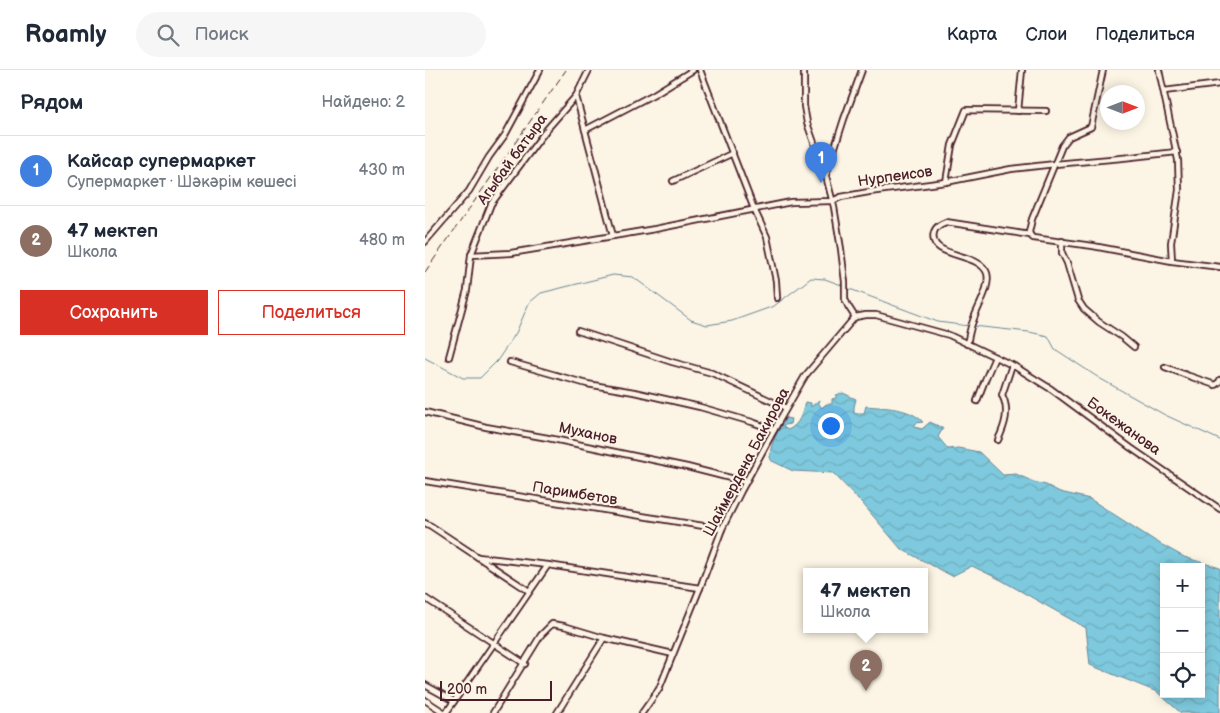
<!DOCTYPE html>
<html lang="ru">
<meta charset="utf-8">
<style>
body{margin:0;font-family:"Balsamiq Sans",sans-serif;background:#f6f6f7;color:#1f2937}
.controls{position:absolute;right:15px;bottom:15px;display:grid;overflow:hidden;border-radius:0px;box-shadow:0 2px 12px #0003}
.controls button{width:45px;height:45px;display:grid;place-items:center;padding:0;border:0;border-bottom:1px solid #e0e1e3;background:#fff;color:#1f2937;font:25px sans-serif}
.compass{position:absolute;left:675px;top:15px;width:45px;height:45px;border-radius:50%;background:#fff;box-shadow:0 2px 12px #0003;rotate:90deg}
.scale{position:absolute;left:15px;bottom:12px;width:112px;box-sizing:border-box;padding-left:5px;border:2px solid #4a1f2b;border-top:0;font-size:14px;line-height:18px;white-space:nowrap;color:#4a1f2b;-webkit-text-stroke:4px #fcf5e5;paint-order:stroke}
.you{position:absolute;left:405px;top:355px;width:18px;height:18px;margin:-12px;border:4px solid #fff;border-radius:50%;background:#1a73e8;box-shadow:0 0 0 8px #1a73e833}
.badge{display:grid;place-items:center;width:32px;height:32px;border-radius:50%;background:#d93025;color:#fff;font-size:16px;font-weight:700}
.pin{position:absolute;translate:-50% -41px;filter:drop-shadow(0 1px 2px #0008)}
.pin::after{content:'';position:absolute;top:26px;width:18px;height:15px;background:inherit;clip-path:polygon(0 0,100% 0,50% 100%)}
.popup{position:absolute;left:378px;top:498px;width:125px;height:65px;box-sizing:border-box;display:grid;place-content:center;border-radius:0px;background:#fff;filter:drop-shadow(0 1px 4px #0005);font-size:16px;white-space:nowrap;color:#747a83}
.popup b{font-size:19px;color:#1f2937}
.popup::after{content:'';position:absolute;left:50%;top:100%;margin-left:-10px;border:10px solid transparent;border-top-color:#fff}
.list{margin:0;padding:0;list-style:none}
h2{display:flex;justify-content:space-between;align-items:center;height:65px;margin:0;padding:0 20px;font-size:21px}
h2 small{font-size:16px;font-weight:400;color:#747a83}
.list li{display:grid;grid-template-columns:32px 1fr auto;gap:15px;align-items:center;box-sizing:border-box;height:70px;padding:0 20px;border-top:1px solid #e0e1e3}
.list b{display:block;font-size:19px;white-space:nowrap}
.list p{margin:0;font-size:16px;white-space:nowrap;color:#747a83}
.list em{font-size:16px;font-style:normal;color:#747a83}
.actions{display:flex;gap:10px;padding:15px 20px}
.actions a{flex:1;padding:11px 0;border:1px solid #d93025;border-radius:0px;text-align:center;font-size:18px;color:#d93025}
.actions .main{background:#d93025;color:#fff}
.icon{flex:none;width:28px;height:28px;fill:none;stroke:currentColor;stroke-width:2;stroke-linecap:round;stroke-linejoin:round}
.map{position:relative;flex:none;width:795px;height:643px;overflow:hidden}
header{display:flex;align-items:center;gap:30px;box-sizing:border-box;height:70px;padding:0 25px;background:#fff;border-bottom:1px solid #e0e1e3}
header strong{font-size:24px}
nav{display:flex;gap:28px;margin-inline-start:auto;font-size:18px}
.search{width:350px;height:45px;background:#f6f6f7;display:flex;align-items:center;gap:12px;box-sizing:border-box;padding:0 18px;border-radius:28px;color:#747a83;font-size:19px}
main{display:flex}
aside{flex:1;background:#fff}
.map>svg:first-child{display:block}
.water{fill:url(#water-waves);stroke:#698596;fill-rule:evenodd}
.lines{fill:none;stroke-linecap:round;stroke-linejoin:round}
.stream{stroke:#698596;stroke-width:1}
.minor-casing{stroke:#4a1f2b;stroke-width:8}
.minor{stroke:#fcf5e5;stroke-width:4.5}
.rail{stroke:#4a1f2b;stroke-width:1;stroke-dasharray:8 4;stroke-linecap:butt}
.labels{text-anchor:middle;stroke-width:4;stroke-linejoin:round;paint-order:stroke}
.street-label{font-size:15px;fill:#4a1f2b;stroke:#fcf5e5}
</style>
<header>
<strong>Roamly</strong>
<div class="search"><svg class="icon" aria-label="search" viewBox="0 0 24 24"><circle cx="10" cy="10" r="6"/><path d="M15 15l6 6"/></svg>Поиск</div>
<nav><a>Карта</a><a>Слои</a><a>Поделиться</a></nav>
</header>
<main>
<aside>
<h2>Рядом<small>Найдено: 2</small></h2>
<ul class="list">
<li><span class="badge" style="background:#3f7fe0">1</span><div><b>Кайсар супермаркет</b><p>Супермаркет · Шәкәрім көшесі</p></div><em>430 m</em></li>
<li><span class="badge" style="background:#8d6e63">2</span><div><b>47 мектеп</b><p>Школа</p></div><em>480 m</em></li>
</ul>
<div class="actions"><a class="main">Сохранить</a><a>Поделиться</a></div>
</aside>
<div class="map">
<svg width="795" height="643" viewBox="0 0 795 643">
<defs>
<pattern id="water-waves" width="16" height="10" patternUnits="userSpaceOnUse" patternTransform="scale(1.25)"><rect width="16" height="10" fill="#7ec9dd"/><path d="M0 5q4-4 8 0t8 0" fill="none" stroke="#6eacbe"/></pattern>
</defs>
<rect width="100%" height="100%" fill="#fcf5e5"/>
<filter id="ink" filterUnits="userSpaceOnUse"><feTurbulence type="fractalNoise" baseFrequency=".02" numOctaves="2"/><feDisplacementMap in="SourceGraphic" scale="10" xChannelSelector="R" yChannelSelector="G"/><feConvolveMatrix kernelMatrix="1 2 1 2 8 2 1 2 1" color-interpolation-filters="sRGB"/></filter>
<g filter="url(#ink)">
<path class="water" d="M418,323L431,329L429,337V343H439L441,336C460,338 484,337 498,352L491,353L489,357L497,359L505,352L518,358L513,367L523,379L533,378L554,382L578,405L591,404L609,412L621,415L635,422L665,429L732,472L759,487L795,498V643H756L732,622L665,595L661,558L576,510L547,496L527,506L476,479L438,434L408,403L368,401L345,390C344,375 353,361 361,348L366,349L365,354L360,355L358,357L363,360C375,354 377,344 380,332L386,333V337L394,330V334L397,338L401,334H407V329L411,328V325ZM739,497H776V624H739Z"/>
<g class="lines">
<g class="stream">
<polyline points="422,218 513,252 544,256"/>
<polyline points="548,256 604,262 623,266 630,279 674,308 740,345 795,370"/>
<polyline points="0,288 38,308 55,308 72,291 91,263 104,233 116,223 188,205 208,207 266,250 282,255 307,251 349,236 386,208 400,209 419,216"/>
</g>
<defs>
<g id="minor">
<polyline points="275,0 329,139 342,167 351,211 352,228"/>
<polyline points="379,0 379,36 382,53 401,106 409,137 416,179 420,212 420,229 423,236 430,247"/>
<polyline points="678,0 666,57 644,67 637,76 607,149 604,162 605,165 608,168 668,176 747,191 795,197"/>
<polyline points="734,0 753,90 754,120 746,173 747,191"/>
<polyline points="739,21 795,14"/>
<polyline points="151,26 188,166"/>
<polyline points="593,41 597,0"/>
<polyline points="160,60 229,24 268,0"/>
<polyline points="401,105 419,49 437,0"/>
<polyline points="248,111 308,83"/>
<polyline points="521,112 527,75 541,40 621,41"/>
<polyline points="637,171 637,183 642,193 653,230 659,239 674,252 697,267 709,277"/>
<polyline points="0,172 44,121 64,87 80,65 115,0"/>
<polyline points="46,185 86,183 230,159 366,132 407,131 416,127 444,122 521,112 586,99 630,94 697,88 752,82"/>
<polyline points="430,247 441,245 451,245 524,265 589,296 626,319 706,378 795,439"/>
<polyline points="153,261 247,292 287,303 361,338"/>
<path d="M542,274C544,266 545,258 548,251C552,238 566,217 562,203C554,181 502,189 509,162C511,156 516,154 521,152L605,165"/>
<polyline points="24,287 42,220 46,185 66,134 122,59 151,26 164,0"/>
<polyline points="85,292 162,314 209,322 275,337 327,352 349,360"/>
<polyline points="740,297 764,306 790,315 794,312 795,310"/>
<polyline points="552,331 560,310 570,287"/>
<polyline points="0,342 61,357 123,368 262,397 321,412"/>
<path d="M573,370C580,355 585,340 577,325L587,295"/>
<polyline points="0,411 297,459"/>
<polyline points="0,453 6,456 104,521"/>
<polyline points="53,487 123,495 275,518"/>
<polyline points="0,528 100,594"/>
<polyline points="0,615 29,631"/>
<polyline points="0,630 20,643"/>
<polyline points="21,643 123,495"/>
<polyline points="68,643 116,565 127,554 139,556 179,568 248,584"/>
<polyline points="132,643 179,568"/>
<polyline points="217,643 234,619 275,518 297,459 316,421 354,351 380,306 430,247"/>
</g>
</defs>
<use href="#minor" class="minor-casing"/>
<use href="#minor" class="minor"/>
<polyline class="rail" points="0,202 141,0"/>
</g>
</g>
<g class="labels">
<g class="street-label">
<text transform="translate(87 89) rotate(-54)" y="5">Агыбай батыра</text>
<text transform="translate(470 106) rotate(-8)" y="5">Нурпеисов</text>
<text transform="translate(699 356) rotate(36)" y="5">Бокежанова</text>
<text transform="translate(163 363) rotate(12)" y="5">Муханов</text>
<text transform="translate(321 392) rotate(-62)" y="5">Шаймердена Бакирова</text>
<text transform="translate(150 423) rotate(9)" y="5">Паримбетов</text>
</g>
</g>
</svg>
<div class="controls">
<button>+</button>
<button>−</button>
<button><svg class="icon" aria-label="locate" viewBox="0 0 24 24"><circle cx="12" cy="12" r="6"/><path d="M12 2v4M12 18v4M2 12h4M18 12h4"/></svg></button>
</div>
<svg class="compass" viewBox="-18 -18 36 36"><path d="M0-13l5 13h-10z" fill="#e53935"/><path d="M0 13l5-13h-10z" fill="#747a83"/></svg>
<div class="scale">200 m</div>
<div class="you"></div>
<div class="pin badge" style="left:396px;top:113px;background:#3f7fe0">1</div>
<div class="pin badge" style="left:441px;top:621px;background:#8d6e63">2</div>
<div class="popup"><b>47 мектеп</b>Школа</div>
</div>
</main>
